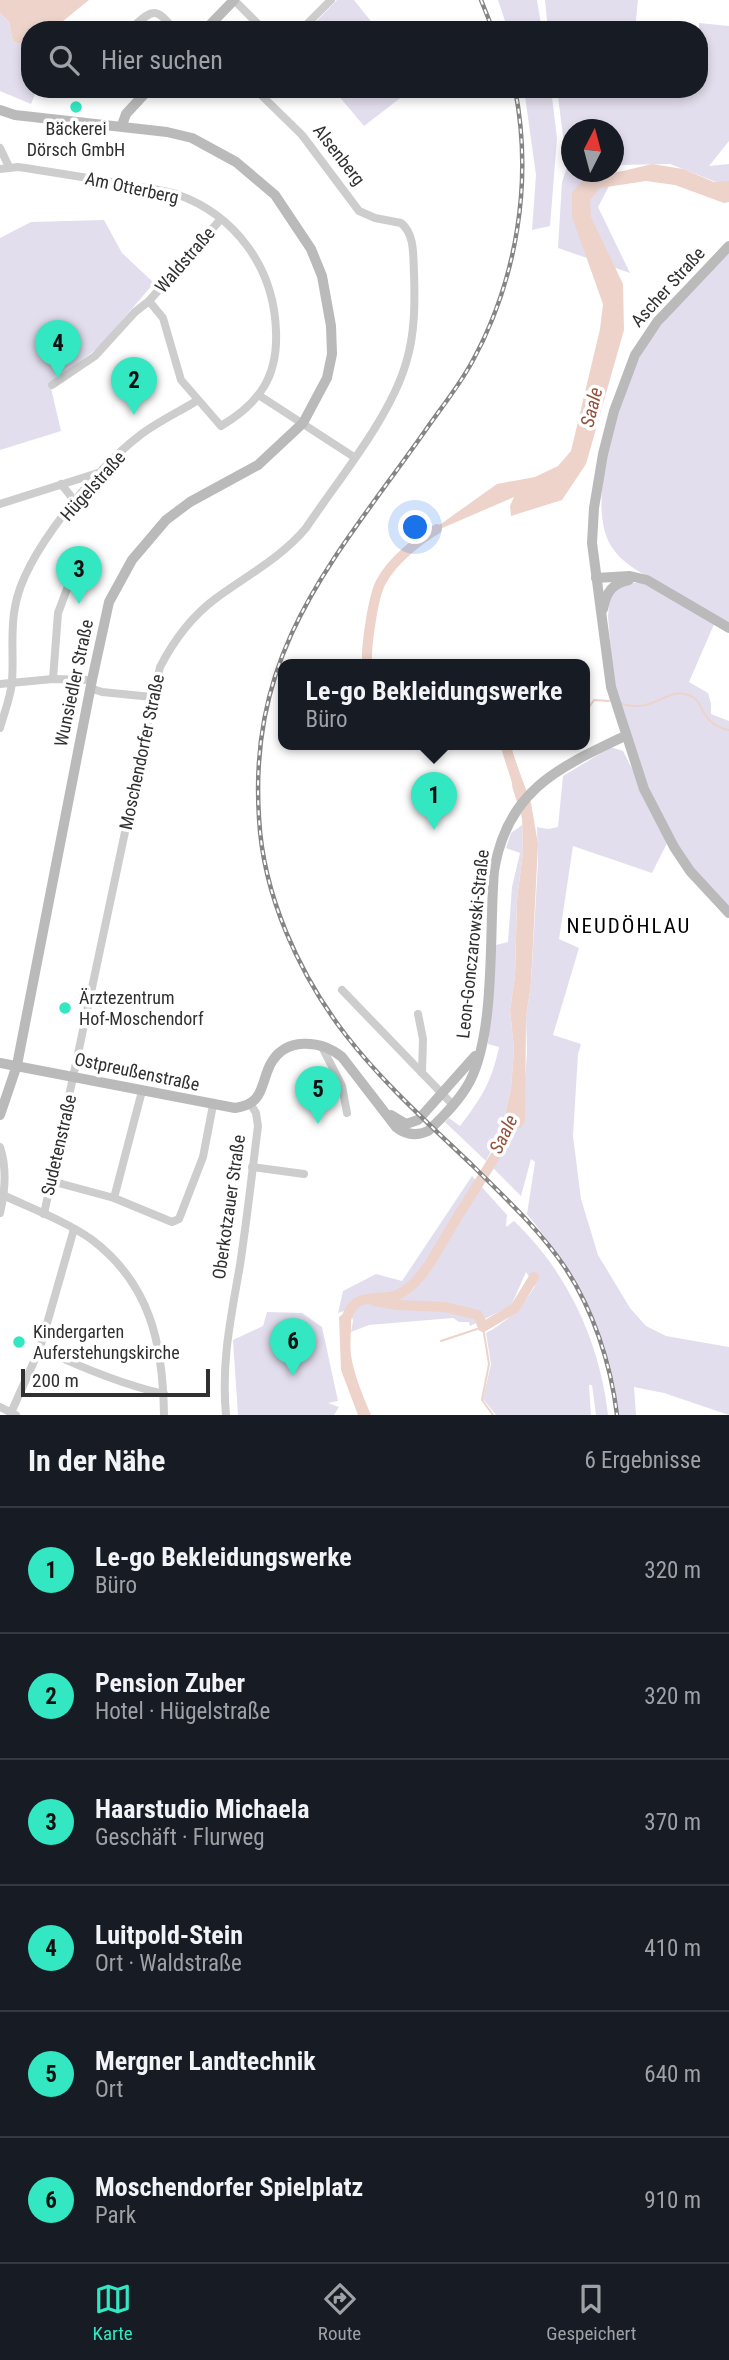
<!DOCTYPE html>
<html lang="de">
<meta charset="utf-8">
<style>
body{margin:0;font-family:"Roboto Condensed",sans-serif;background:#242831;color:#f1f3f6}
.compass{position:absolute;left:561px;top:119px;width:63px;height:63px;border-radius:50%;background:#171b24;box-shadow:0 4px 10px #0003;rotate:6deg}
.scale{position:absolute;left:21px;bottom:18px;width:189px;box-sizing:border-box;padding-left:7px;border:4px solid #303030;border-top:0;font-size:19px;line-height:24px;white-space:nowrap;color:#303030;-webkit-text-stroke:5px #fff;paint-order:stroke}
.you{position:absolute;left:416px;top:528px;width:24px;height:24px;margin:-18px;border:5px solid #fff;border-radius:50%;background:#1a73e8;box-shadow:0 0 0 10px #1a73e833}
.badge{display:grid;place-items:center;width:46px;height:46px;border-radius:50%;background:#32e7c1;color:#111;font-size:23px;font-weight:700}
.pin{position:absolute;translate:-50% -58px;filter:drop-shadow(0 2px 4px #0008)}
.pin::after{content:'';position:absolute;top:37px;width:24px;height:21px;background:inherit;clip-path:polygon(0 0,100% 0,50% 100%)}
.popup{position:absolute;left:278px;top:659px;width:312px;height:91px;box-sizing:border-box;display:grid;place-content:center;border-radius:14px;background:#171b24;filter:drop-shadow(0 2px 5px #0005);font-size:23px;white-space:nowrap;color:#9ea1a6}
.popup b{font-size:26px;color:#f1f3f6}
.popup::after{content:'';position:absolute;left:50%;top:100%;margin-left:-14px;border:14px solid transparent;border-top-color:#171b24}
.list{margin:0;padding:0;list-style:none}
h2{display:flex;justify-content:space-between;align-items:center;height:91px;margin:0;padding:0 28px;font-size:30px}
h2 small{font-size:23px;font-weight:400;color:#9ea1a6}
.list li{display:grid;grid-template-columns:46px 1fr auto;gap:21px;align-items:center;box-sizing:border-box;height:126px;padding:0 28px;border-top:2px solid #363941}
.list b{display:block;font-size:26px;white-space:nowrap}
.list p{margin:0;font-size:23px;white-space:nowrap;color:#9ea1a6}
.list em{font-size:23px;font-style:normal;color:#9ea1a6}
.icon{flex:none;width:38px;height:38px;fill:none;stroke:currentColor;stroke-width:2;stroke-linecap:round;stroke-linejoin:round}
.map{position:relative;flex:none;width:729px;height:1415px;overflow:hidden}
.search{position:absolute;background:#171b24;box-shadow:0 4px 10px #0003;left:21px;right:21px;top:21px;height:77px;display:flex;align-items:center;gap:18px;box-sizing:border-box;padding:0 24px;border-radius:28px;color:#9ea1a6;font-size:26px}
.sheet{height:847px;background:#171b24}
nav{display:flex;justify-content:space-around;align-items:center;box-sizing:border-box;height:98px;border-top:2px solid #363941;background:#171b24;font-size:19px;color:#9ea1a6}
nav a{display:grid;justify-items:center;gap:4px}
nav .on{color:#32e7c1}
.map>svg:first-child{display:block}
.green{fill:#e3deed;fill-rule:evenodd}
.water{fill:#edd3ca}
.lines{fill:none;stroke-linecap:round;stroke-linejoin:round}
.stream{stroke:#edd3ca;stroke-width:2}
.river{stroke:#edd3ca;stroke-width:10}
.street{stroke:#cdcdcd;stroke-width:8}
.secondary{stroke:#bababa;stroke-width:10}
.rail-casing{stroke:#858585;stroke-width:4.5}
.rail{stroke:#fff;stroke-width:2;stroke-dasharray:5;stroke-linecap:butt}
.poi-dot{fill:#32e7c1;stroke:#fff;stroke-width:2.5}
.labels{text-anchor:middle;stroke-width:7;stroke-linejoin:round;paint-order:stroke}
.poi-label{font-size:18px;fill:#303030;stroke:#fff;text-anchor:start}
.street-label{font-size:18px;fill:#303030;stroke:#fff}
.water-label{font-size:19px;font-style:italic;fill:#94523c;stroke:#fff}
.quarter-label{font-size:21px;letter-spacing:2px;fill:#000;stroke:#fff}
</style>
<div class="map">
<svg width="729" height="1415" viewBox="0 0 729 1415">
<rect width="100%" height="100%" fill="#fff"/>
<g class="green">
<polygon points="337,0 354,0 378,30 308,30"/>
<polygon points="498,0 537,0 542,30 508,30"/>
<polygon points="545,0 638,0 635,30 548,30"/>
<polygon points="0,13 9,22 13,42 30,46 30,55 26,62 30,74 30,89 35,89 36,92 31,104 0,91"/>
<path d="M699,23L729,26V141L709,166L729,164V182H716L670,164L620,165L598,207L630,273L558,248L562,182L567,167L557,89H699ZM572,130H614V172H572Z"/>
<polygon points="333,89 412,89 364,126"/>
<polygon points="524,89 551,89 557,138 550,226 532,230 536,175"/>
<polygon points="104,220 122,253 154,283 99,347 50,384 61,431 0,450 0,238 31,222"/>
<path d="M729,252V629L715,622L689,682L708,693L711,704V714L729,721V911L668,841L652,873L573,846L559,939L579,948L553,1035L581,1044L578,1054L573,1136L581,1199L598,1255L630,1308L646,1326L666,1336L729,1347V1415L664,1393L634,1387L636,1415H619C611,1335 577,1275 527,1214L535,1162L531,1159L521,1196L492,1167L516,1128L521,1127L527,1053L526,1017L531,984L538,861L537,827L548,829L558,827L563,776L611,747L623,751L648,800L614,691L608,616L610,593L626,583L659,582C638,572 616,560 607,538C588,491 622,387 647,343C651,336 658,329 663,323C684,298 706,275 729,252Z"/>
<path d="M522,825L523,852L517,899L515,976L510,1010L514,1049L511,1088L502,1128L486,1161L445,1122L449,1118L460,1126C481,1099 492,1081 499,1047L488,1044L496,945L508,942L512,887L520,853L506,848L511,833Z"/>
<path d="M472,1176L507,1215L506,1227L514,1221C567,1271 600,1342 608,1415H596L592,1385H589L591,1415H496L483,1399L491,1364L486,1333C508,1321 522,1308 535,1286L526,1272L511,1306L470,1326L469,1322H459L453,1318L369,1325L351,1332L353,1321L350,1309L338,1313L343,1291L376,1274L402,1281Z"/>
<polygon points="267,1312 302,1313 322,1327 338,1401 328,1403 339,1407 334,1415 238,1415 233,1340 263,1326"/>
</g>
<g class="water">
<polygon points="0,0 89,0 52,30 30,30 30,46 13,42 9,22 0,13"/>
<polygon points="652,164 683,169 714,182 729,181 729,202 724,203 675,185 646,181 600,188 590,200 591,217 623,284 624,330 586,464 562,500 511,516 510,506 514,497 424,536 497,484 535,477 558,466 571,451 600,329 603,304 572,217 572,192 586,177 623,171"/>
<polygon points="515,760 531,803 538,844 531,984 526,1017 525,1121 521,1128 502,1128 511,1088 514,1049 510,1010 515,976 517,899 523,852 522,818 512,786"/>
<path d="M350,1309C353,1324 349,1339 351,1355C354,1375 363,1396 371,1415H358L341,1370L339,1317Z"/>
</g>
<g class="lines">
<g class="stream">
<path d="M622,704C653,713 666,689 685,694C708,699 696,723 729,730"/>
<polyline points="584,714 594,700 609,701"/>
<polyline points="441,1341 483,1327 489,1364 482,1400 493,1415"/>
</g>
<g class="river">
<path d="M367,664C366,647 373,596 381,582C392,561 417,541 437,529"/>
<polyline points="505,744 518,785"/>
<polyline points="374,1301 397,1305 445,1307 478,1315 483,1327 515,1308 534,1277"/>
<path d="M345,1324C352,1291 372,1301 395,1296C400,1294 409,1288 413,1284C429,1269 440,1245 452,1226C473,1190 501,1154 514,1114"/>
</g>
<g class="street">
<polyline points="234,0 264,30"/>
<path d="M129,30C151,12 154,3 174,30"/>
<polyline points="301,30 331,0"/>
<polyline points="0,148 9,167"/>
<path d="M0,169L18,167C53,172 88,178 123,184C140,187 159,189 176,194C236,215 274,268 276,331C278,376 260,403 221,426L181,380L163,318L149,301"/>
<polyline points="52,385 95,356 135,312 149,301 220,220"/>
<polyline points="260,396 354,457"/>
<polyline points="61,484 70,495 73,504"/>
<polyline points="0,504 101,472"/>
<polyline points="53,679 58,613 70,581"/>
<polyline points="0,684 53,679 92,680"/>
<polyline points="90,688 102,692 152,697"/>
<path d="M0,728C4,713 11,697 12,681C14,656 10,632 15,607C24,553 96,469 139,436C157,422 179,412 198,400"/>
<polyline points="342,990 453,1105"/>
<polyline points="418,1014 423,1039 422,1073"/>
<polyline points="321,1045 342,1086 347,1113"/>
<path d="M0,1147C7,1168 5,1192 0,1213"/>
<polyline points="252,1167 304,1174"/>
<polyline points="51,1181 114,1198 172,1222 179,1219 203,1157 213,1105"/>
<path d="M5,1196C33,1209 65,1221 91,1239C151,1284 163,1345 164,1415"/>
<polyline points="114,1198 142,1091"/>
<path d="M44,1214L160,667C174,640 191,617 215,599C246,576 281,558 306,528C338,480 390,418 406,363C415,334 415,303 414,273C413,256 415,234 401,223L375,218L359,211L302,135L255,89"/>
<path d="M40,1348C80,1367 120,1384 164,1394"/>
<polyline points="0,1407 16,1415"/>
<polyline points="10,1415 40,1348 74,1229"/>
<path d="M226,1415C221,1362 231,1317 240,1265C247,1219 252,1173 258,1126L256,1113L250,1103"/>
</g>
<g class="secondary">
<polyline points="205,30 234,0"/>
<polyline points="0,110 15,115 167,132 192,138 236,162 275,195 311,249 322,276 331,326 332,354 327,378 303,423 258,465 190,502 166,520 132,560 109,602 92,680 17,1065 0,1115"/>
<polyline points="122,125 126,114 149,89"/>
<polyline points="729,246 657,322 635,355 614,411 603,454 594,508 592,543 611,687 644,789 674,847 690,871 729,913"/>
<polyline points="596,578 630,576 647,580 729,628"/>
<path d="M603,609C606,593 612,583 629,580"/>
<path d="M0,1063L235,1108C264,1104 260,1086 270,1065C285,1036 321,1040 342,1057L396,1127C406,1135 417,1136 428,1131C444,1116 460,1100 470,1081C496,1030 489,930 494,871C507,790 558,768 625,736"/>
<polyline points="391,1115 406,1124 418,1120 475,1056"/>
</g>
<defs>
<g id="rail">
<polyline points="481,0 493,30"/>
<path d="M515,89C533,181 517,280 472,362C459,386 441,408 425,431C334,560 248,648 259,818C263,895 299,974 345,1034C382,1082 428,1123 472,1165C504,1197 538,1228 564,1266C593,1309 611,1364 617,1415"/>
</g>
</defs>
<use href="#rail" class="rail-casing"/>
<use href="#rail" class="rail"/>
</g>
<g class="poi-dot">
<circle cx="76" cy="107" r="7"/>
<circle cx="65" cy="1008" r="7"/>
<circle cx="19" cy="1342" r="7"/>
</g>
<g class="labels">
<g class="poi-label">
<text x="76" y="135" text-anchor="middle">Bäckerei<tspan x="76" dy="21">Dörsch GmbH</tspan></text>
<text x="79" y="1004">Ärztezentrum<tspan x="79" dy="21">Hof-Moschendorf</tspan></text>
<text x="33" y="1338">Kindergarten<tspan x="33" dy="21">Auferstehungskirche</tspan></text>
</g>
<g class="street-label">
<text transform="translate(339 155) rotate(52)" y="6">Alsenberg</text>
<text transform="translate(132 188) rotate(12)" y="6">Am Otterberg</text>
<text transform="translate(185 260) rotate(-49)" y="6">Waldstraße</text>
<text transform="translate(668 287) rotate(-48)" y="6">Ascher Straße</text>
<text transform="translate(93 486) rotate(-48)" y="6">Hügelstraße</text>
<text transform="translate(74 683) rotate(-78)" y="6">Wunsiedler Straße</text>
<text transform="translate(142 752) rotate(-78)" y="6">Moschendorfer Straße</text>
<text transform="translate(473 944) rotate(-84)" y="6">Leon-Gonczarowski-Straße</text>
<text transform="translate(137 1072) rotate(12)" y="6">Ostpreußenstraße</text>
<text transform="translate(59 1145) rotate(-77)" y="6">Sudetenstraße</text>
<text transform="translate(229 1207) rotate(-82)" y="6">Oberkotzauer Straße</text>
</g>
<g class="water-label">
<text transform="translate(591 407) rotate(-76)" y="7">Saale</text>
<text transform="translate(503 1134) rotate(-64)" y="7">Saale</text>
</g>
<g class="quarter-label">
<text x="629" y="933">NEUDÖHLAU</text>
</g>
</g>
</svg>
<svg class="compass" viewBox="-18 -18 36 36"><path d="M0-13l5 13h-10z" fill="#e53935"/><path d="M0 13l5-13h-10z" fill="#9ea1a6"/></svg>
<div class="scale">200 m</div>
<div class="you"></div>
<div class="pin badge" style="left:434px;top:830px">1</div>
<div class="popup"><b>Le-go Bekleidungswerke</b>Büro</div>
<div class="pin badge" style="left:134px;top:415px">2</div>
<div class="pin badge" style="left:79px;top:604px">3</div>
<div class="pin badge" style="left:58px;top:378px">4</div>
<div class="pin badge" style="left:318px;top:1124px">5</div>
<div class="pin badge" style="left:293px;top:1376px">6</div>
<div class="search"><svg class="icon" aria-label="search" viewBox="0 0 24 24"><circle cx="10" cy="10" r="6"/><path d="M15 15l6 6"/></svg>Hier suchen</div>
</div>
<section class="sheet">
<h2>In der Nähe<small>6 Ergebnisse</small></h2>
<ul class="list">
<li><span class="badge">1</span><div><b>Le-go Bekleidungswerke</b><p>Büro</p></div><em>320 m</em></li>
<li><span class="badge">2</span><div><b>Pension Zuber</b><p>Hotel · Hügelstraße</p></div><em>320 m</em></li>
<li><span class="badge">3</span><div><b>Haarstudio Michaela</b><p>Geschäft · Flurweg</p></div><em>370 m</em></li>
<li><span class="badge">4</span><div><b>Luitpold-Stein</b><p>Ort · Waldstraße</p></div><em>410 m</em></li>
<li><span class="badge">5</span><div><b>Mergner Landtechnik</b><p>Ort</p></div><em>640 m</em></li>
<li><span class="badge">6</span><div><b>Moschendorfer Spielplatz</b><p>Park</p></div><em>910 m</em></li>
</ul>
</section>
<nav>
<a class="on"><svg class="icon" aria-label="map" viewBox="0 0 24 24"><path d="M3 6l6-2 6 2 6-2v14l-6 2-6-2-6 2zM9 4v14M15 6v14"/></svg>Karte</a>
<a><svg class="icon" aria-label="directions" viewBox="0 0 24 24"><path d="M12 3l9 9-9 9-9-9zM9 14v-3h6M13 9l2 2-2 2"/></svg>Route</a>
<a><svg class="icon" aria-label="saved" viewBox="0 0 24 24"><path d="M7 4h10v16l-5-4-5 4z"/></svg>Gespeichert</a>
</nav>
